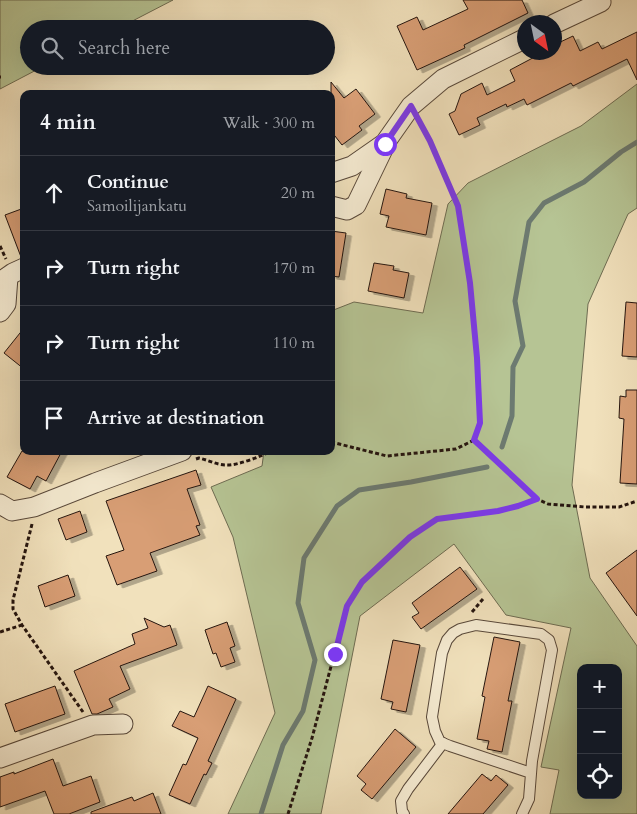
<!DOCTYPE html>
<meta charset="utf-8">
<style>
body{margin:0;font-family:Cardo,serif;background:#20242c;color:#f1f3f6}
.controls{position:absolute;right:15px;bottom:15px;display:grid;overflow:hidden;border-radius:10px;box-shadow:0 5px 20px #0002}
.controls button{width:45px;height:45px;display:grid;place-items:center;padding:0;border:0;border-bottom:1px solid #363941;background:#171b24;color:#f1f3f6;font:25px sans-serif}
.compass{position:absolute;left:517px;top:15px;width:45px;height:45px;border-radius:50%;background:#171b24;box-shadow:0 5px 20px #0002;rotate:147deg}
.stop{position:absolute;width:15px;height:15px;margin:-11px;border:4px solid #7c3aed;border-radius:50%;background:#fff}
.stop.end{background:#7c3aed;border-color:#fff;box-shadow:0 1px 5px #0008}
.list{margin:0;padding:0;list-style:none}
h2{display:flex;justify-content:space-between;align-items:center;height:65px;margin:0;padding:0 20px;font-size:21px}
h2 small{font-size:16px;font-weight:400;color:#9ea1a6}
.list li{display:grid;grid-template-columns:32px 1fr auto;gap:15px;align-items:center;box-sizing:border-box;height:75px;padding:0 20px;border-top:1px solid #363941}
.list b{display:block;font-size:19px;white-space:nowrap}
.list p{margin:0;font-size:16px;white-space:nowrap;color:#9ea1a6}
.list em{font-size:16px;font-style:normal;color:#9ea1a6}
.icon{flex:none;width:28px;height:28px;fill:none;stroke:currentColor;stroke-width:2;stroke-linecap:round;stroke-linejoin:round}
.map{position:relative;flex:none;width:637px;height:814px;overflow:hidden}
.search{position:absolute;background:#171b24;box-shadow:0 5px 20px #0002;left:20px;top:20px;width:315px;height:55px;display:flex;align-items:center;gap:12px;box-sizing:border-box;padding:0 18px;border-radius:28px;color:#9ea1a6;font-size:19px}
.panel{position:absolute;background:#171b24;box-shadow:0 5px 20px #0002;left:20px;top:90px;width:315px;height:365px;border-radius:10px}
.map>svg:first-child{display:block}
.green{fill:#b6c494;stroke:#6e6c52;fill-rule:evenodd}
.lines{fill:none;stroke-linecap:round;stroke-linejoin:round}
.stream{stroke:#6c7a71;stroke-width:5}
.building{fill:#d89e75;stroke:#25150f;filter:url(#shadow)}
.lane-casing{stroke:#58483a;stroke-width:12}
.street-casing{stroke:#58483a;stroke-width:21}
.path{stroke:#25150f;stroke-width:3;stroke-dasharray:4 2.5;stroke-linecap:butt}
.lane{stroke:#f6ecd3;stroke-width:10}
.street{stroke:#f6ecd3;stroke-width:19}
.route{stroke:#7c3aed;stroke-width:6}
</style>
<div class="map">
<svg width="637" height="814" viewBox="0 0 637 814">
<defs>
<filter id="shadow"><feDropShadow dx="5.5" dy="3" stdDeviation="0" flood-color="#0004"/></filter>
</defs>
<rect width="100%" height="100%" fill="#f1e1bc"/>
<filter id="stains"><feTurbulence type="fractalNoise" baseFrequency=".004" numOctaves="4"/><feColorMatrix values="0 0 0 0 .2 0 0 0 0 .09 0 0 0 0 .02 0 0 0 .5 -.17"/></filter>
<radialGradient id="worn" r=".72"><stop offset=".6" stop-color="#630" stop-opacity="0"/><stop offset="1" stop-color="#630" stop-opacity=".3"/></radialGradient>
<g class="green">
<polygon points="0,0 173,0 117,29 29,29 29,66 44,66 0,89"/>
<path d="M637,84V208L628,214L588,304L572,485L590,578L637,646V814H550L559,770L541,767L571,628L506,615L454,544L360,616L321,814H228L275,713L233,537L211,487L262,466L264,451H331V311L354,302L423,313L448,204L468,183L581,126ZM581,668H618V795H581Z"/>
</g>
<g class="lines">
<g class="stream">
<polyline points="502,447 512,416 513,367 523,346 515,301 529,222 544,203 584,182 621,152 637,142"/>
<polyline points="261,814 283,745 303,711 315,660 298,603 304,558 337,506 359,490 411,482 487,467"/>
</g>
</g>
<g class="building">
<polygon points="463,0 522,0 528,13 464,45 465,48 417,70 397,26 417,17 423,30 468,9"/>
<polygon points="637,32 637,80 627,59 573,86 571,83 527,105 524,99 507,107 506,104 477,118 480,125 459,135 449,114 455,111 461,94 482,83 487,95 515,81 510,70 544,52 554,52 554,45 573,36 580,51 598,42 602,49"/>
<polygon points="331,82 344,98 356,89 375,114 359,126 362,130 342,145 331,131"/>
<polygon points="386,189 407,194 406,198 432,203 426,235 386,227 389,216 380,214"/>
<polygon points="24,208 24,257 21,257 5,215"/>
<polygon points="331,231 346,233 339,277 331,276"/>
<polygon points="374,263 394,266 393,270 409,273 404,298 368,291"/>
<polygon points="626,302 637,303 637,357 622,356"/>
<polygon points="24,328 24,369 4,353"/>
<polygon points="626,390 637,390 637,484 620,483 624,419 619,418 620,396 626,397"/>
<polygon points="22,451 62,451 46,481 37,476 30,489 7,477"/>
<polygon points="196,470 201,485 187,489 200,525 196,526 200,535 150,553 157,571 117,585 106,556 124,550 106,501"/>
<polygon points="80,511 87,532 66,540 58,519"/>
<polygon points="637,550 637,616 606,573"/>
<polygon points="460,567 477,589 421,629 412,617 419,613 412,603"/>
<polygon points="68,575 75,596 45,607 38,586"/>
<polygon points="144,618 164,627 170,625 177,645 120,666 130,689 109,699 113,707 97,714 92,714 74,671 135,644 132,634 148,628"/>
<polygon points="227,622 235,646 230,648 235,662 221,667 216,653 213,654 205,630"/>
<polygon points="494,637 520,642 508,701 512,701 502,752 487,749 489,741 477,739 485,697 482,696"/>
<polygon points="393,640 420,645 406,712 391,709 393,702 381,699"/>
<polygon points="55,686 65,714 15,732 5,704"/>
<polygon points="208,686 236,699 208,761 212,763 206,775 204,774 190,804 169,795 183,764 186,765 198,738 172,726 180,711 194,717"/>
<polygon points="395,729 416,747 372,799 361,790 366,784 357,776"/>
<polygon points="53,759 63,786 91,776 100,802 69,814 54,814 45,791 0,807 0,777 14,772 14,774"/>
<polygon points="482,774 491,781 496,775 508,785 483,814 448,814"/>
<polygon points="153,793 161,814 91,814 91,812 132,797 134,801"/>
</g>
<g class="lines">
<defs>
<g id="lane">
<polyline points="404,814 402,811 401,801 408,789 443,743"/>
<polyline points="522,814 529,799 532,761 552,650 549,640 541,634 476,625 460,629 453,633 447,640 442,653 432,717 435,731 440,742 450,746 531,773"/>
</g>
<g id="street">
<polyline points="554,24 601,2"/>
<polyline points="331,173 352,166 385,143 411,106 443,79 524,39"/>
<polyline points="331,206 347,210 356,205 385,145"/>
<polyline points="0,282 13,273 24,268"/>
<polyline points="0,312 6,304 8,277"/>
<polyline points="0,504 12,511 34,507 95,483 182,451"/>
<polyline points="0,758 93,725 123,724"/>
</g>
</defs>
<use href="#lane" class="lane-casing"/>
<use href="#street" class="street-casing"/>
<g class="path">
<polyline points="0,77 1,77"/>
<polyline points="0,246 6,259"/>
<polyline points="474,440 537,499 548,504 585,507 619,507 637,501"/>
<polyline points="331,442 387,456 456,449 474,440 480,423 477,358 470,283 459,207 430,141 420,122"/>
<path d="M196,459L199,458C208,460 217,465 226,465C237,466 261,456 272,451"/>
<polyline points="32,524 13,600 13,609 22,625 83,712"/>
<polyline points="472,612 483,599"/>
<polyline points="0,632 22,625"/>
<polyline points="288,814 312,738 347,606 362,582 409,537 437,519 498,511 518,506 537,499"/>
</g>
<use href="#lane" class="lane"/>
<use href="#street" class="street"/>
</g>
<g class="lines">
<polyline class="route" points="335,654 347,606 362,582 410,537 437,519 498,511 518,506 537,499 474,440 480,423 477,358 470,283 458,206 430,141 411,106 385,144"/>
</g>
<rect width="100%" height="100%" filter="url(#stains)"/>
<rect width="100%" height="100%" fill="url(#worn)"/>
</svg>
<div class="controls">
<button>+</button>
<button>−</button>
<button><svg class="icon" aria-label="locate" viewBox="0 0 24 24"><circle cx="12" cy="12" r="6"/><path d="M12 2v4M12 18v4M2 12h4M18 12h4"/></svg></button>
</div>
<svg class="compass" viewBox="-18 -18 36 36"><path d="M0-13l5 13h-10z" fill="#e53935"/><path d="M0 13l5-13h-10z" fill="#9ea1a6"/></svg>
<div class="stop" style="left:385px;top:144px"></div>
<div class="stop end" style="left:335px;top:654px"></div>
<div class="search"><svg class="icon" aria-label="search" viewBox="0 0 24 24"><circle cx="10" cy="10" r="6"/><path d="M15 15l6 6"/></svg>Search here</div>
<section class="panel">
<h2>4 min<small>Walk · 300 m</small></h2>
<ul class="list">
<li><svg class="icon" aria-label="ahead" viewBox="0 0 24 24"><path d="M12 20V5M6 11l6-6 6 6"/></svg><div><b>Continue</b><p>Samoilijankatu</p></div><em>20 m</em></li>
<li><svg class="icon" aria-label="right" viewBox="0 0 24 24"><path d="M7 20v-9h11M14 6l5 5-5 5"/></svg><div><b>Turn right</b></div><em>170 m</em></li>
<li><svg class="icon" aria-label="right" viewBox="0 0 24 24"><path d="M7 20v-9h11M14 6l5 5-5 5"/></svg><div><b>Turn right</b></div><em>110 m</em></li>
<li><svg class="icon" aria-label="arrive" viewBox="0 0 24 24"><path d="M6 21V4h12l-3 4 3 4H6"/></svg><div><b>Arrive at destination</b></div></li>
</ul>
</section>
</div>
